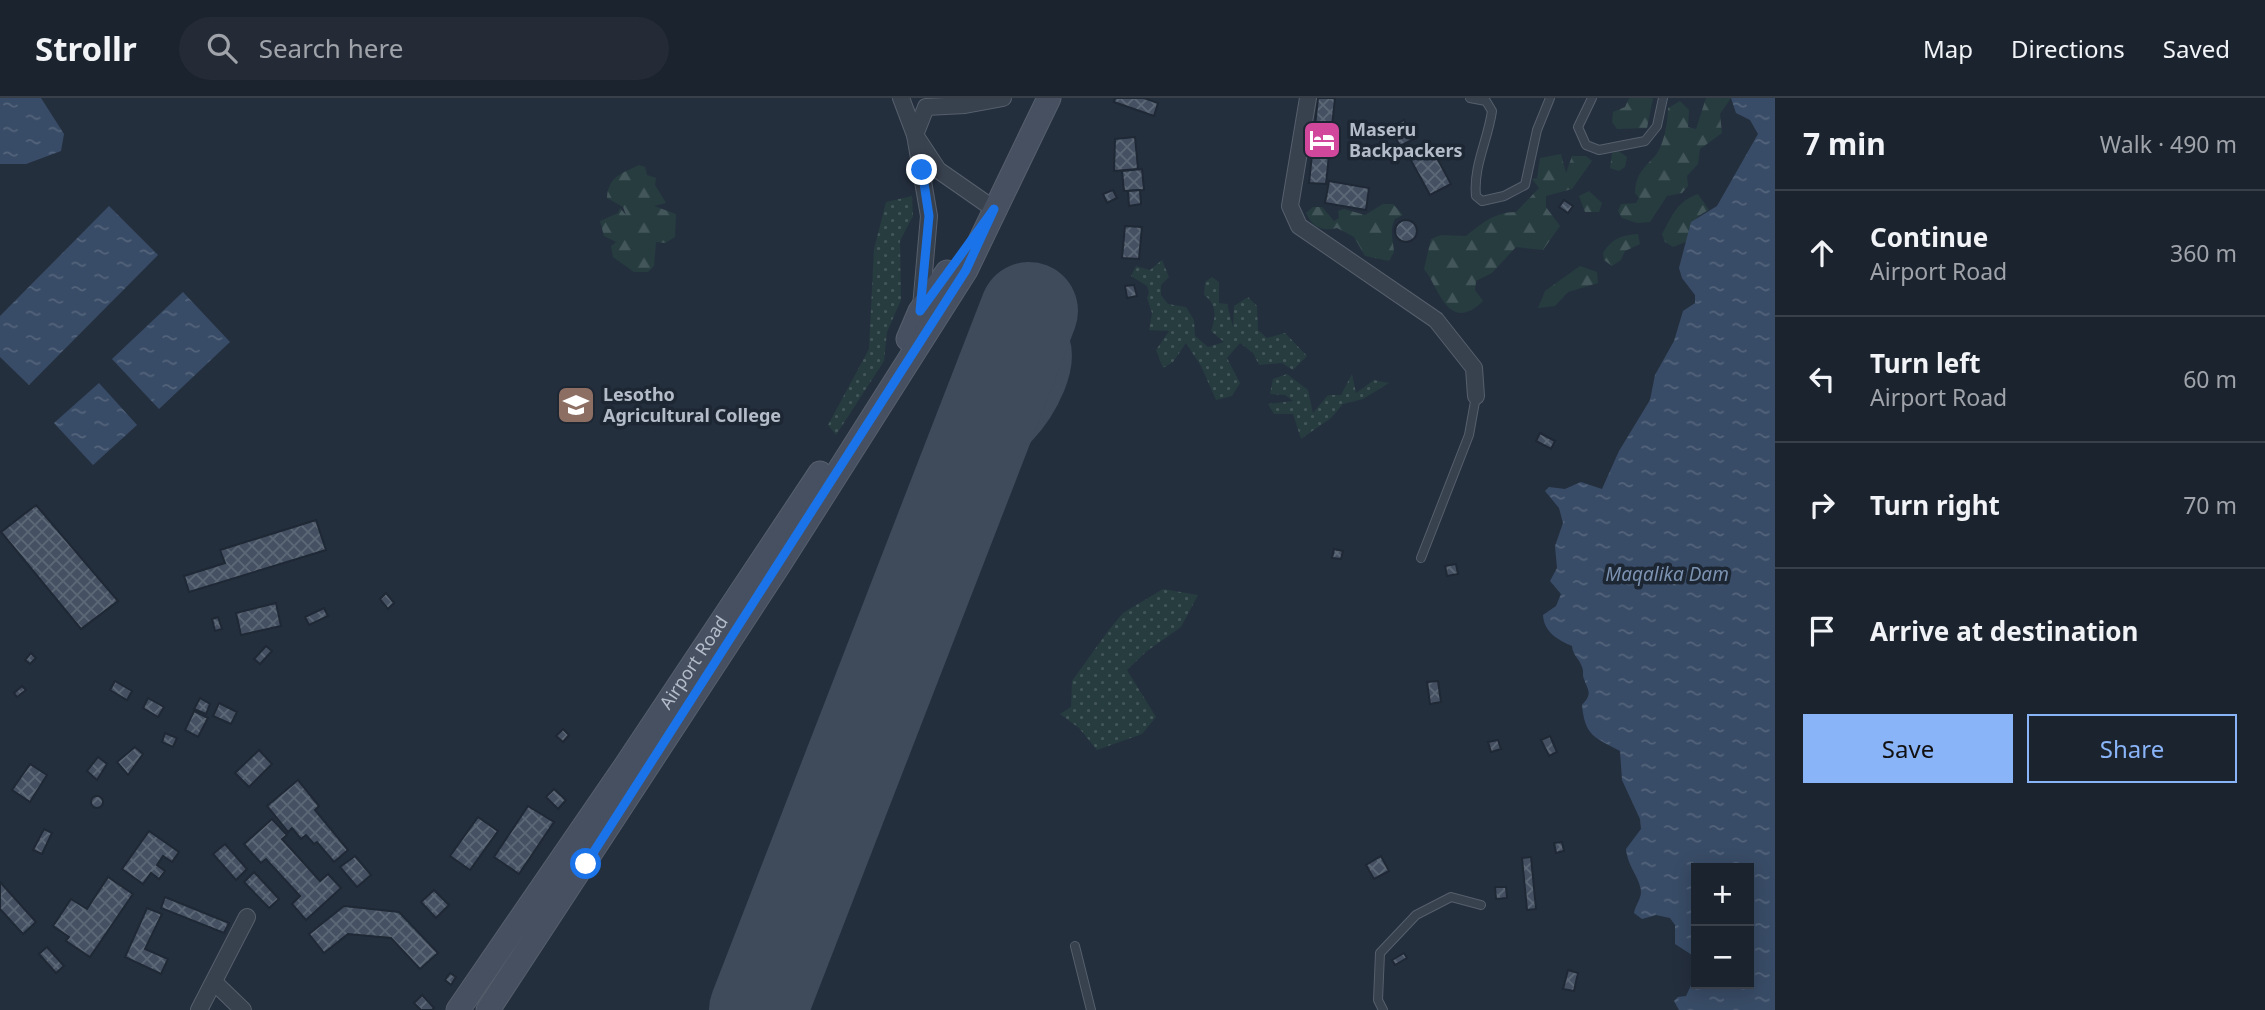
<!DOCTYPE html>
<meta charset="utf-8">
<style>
body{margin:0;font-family:"Noto Sans",sans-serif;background:#242b36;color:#f1f3f6}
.controls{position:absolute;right:21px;bottom:21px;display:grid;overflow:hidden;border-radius:0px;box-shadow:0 4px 18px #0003}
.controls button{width:63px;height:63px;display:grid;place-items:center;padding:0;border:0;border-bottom:2px solid #39404a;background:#1b232e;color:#f1f3f6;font:35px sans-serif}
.stop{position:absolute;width:21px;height:21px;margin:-16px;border:5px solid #1a73e8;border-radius:50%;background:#fff}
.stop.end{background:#1a73e8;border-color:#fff;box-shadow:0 2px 7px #0008}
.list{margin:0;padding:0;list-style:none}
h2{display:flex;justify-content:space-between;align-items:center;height:91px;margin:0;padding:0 28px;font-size:30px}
h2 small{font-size:23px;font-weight:400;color:#a0a4aa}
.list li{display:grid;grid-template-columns:46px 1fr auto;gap:21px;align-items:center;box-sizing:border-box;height:126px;padding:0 28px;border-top:2px solid #39404a}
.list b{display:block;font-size:26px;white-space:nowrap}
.list p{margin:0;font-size:23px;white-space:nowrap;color:#a0a4aa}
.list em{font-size:23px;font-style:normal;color:#a0a4aa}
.actions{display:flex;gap:14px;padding:21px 28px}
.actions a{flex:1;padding:16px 0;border:2px solid #8ab4f8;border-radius:0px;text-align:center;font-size:24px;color:#8ab4f8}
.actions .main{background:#8ab4f8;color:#111}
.icon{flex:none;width:38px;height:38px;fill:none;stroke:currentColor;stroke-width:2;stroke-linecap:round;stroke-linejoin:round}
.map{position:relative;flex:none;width:1775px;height:912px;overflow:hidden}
header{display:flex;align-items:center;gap:42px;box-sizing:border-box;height:98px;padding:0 35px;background:#1b232e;border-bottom:2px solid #39404a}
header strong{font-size:33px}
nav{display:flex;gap:38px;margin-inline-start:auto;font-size:24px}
.search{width:490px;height:63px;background:#242b36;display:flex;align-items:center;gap:18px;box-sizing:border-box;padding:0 24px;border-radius:38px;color:#a0a4aa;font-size:26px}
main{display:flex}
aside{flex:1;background:#1b232e}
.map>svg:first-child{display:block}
.grass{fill:url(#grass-dots)}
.forest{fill:url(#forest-firs)}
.water{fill:url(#water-ripples)}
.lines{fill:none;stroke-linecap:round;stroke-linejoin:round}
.taxiway{stroke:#3f4a5a;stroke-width:38}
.runway{stroke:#3f4a5a;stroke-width:98}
.building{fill:url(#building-cross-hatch);stroke:#1f2835;stroke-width:2}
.service-casing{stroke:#565f6c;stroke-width:10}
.minor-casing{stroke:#565f6c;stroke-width:18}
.secondary-casing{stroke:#565f6c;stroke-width:25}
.service{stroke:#38414e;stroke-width:8}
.minor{stroke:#38414e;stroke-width:16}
.secondary{stroke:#465061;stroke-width:23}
.route{stroke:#1a73e8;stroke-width:9}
.labels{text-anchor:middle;stroke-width:7;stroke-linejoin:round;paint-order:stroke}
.poi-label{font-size:18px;font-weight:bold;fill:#b4bcc9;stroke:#1d2633;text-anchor:start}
.street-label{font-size:18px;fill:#b4bcc9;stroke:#1d2633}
.water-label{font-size:19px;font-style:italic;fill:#7c92b1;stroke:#1d2633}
</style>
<header>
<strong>Strollr</strong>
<div class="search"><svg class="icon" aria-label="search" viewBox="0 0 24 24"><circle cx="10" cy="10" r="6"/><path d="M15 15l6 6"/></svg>Search here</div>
<nav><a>Map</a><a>Directions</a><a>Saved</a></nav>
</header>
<main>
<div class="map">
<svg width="1775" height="912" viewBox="0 0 1775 912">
<defs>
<pattern id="grass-dots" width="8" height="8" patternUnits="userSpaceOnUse" patternTransform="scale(1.75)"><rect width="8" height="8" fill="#263c3f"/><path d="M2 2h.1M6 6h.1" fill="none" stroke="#435659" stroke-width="1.8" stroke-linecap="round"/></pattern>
<pattern id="forest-firs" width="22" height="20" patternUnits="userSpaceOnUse" patternTransform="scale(1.75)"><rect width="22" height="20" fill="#263c3f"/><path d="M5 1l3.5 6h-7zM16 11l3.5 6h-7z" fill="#435659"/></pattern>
<pattern id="water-ripples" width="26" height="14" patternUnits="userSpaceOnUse" patternTransform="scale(1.75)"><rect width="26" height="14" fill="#394c67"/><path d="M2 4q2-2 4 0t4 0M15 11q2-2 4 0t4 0" fill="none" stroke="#53647b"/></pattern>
<pattern id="building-cross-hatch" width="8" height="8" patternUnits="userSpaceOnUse" patternTransform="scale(1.75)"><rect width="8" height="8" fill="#455162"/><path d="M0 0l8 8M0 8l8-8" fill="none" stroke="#5d6877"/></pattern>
</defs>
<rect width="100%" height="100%" fill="#242f3e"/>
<g class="grass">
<polygon points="912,98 913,118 900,143 901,202 887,234 884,263 836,337 828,327 869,251 874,151 886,104"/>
<path d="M1162,162L1169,179L1161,187V197L1168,206L1186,209L1194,222L1195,238L1208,249L1224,244L1211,233C1216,219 1217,206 1204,197L1205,184L1212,179L1219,184V205L1227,206L1233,229L1234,208L1248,199L1257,208L1258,232L1267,240L1285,235L1307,258L1293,272L1282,265L1259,267L1253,255L1240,245L1227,260L1240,285L1232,298L1216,302L1201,268L1186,245L1173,264L1163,270L1156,252L1169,233L1149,232L1152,215L1147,200L1149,195L1147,188L1131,178L1136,168L1150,172Z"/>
<polygon points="1287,276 1308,292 1313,315 1328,297 1341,297 1352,276 1356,295 1374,282 1389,285 1363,301 1343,306 1331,320 1301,341 1293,316 1274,316 1268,306 1293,303 1285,297 1270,296 1273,281"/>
<polygon points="1163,491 1198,497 1181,529 1147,553 1127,572 1156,619 1142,636 1097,652 1079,630 1060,616 1071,609 1072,583 1108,533 1123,515"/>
</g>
<g class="forest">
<polygon points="1629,0 1653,0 1647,30 1617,31 1612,24 1613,14 1625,9"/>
<path d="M1706,0H1731L1720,16L1722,35L1700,51L1698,66L1687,78L1688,88L1682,95L1667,98L1650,124L1637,125L1622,120L1618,113L1621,106L1636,105L1639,100L1635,95C1636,76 1643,71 1655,58C1664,48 1668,23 1668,10L1680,3L1689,12L1688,29L1696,31Z"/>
<polygon points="1617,52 1627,59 1625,69 1619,73 1610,70 1612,55"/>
<path d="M1561,56L1566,75L1572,58H1586L1592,63L1572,91L1546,98V109L1560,128L1543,152L1516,149L1492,175L1476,183L1475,192L1483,203C1448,237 1439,189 1424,171L1431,141L1441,137L1466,138C1482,125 1495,114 1516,114L1539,90L1532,81L1537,80L1540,60Z"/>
<path d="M639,67L645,69L647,77L656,80L655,87L666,105L654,108L676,116L675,139L665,145L656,144L654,168L648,174H634L613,159L611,148L616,144L604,138L600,123L618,115L620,110L626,117L623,109L607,100C608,78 623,75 639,67Z"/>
<polygon points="1589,93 1602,105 1599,114 1585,114 1579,98"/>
<path d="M1698,96L1709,112C1695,118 1688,128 1688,143L1673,149L1665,144L1662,136C1673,117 1676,104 1698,96Z"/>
<path d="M1383,106H1393L1403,117L1395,121C1389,133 1393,141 1394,154L1389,163L1365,158L1354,139L1337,130C1322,134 1312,129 1306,115L1313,109H1322L1334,123L1339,120L1338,113L1344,111L1365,117Z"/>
<path d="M1638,136L1640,146L1625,153L1621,162L1612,168L1604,162L1603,155C1612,141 1621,137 1638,136Z"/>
<polygon points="1580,168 1597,174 1598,185 1568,194 1555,208 1538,210 1545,193"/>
</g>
<g class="water">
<polygon points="0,0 41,0 64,36 61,53 26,66 0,66"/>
<path d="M1731,0H1775V912H1679L1674,903L1678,899L1686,898L1696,877V886H1749V770H1696V865L1692,857L1675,846V827L1670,820L1656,817L1642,821L1634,815C1635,808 1641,801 1641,794C1640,779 1628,770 1626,751L1641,731L1640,721L1622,682L1620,653C1594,639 1585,638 1582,607C1593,595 1588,593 1584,581C1582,577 1584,573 1582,569C1579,560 1573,558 1572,548C1558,542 1544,534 1543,517L1556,508L1561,496L1550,483L1557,470L1555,448L1563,425L1559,410L1545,393L1549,389L1565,391L1581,384L1602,391L1619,353L1650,302L1655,277L1674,243L1683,213L1695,205V197L1682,180L1679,170L1691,124L1717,108L1758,36L1750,22L1736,15Z"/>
<polygon points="109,108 158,157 29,287 0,259 0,218"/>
<polygon points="183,194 230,244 159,311 112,261"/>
<polygon points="99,285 137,327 93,367 54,325"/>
</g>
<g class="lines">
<path class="taxiway" d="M955,404C962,391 969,378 978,367C990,353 1006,344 1018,330C1037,310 1065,264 1047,237C1038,223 1023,222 1008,224L992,240L994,270L988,319"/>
<polyline class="runway" points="758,912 1029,213"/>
</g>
<g class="building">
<polygon points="1115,0 1144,0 1158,5 1154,18 1114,4"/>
<polygon points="1318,0 1335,0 1326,86 1309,85"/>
<polygon points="1404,22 1414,41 1400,48 1390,30"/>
<polygon points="1135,39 1138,71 1114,73 1115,41"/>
<polygon points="1429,45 1451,86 1430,97 1408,57"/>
<polygon points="1142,71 1144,92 1124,93 1122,73"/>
<polygon points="1329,83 1369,90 1366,112 1325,105"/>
<polygon points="1113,92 1117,100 1107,105 1103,96"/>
<polygon points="1140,92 1141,106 1129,108 1128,93"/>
<polygon points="1564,102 1573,108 1568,115 1559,109"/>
<circle cx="1406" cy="133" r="11"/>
<polygon points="1125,128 1142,129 1139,161 1122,160"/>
<polygon points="1134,187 1137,198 1127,200 1125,188"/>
<polygon points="1540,335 1555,343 1551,351 1536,343"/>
<polygon points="36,407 118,503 81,531 1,434"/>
<polygon points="316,422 326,452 189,494 184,478 225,465 220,452"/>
<polygon points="1334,451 1343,453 1341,461 1332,460"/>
<polygon points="1456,466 1458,476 1447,478 1445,468"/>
<polygon points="386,495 394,505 388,511 380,501"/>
<polygon points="276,505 281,528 241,537 236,515"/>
<polygon points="324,510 328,518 309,527 305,519"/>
<polygon points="218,519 222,531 215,533 212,521"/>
<polygon points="266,548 272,553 260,566 254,561"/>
<polygon points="31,555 36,560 30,566 25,562"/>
<polygon points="115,583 132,593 127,602 110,592"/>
<polygon points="1438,583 1441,604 1430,606 1427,584"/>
<polygon points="22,588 26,592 17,599 14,595"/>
<polygon points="148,600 164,609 158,619 143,610"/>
<polygon points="200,600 210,606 206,616 194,611"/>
<polygon points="219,605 237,614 231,626 213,618"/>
<polygon points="194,613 208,620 198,639 185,632"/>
<polygon points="563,631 569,637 563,644 556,638"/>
<polygon points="165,635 177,640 173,649 162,644"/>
<polygon points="1550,638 1557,654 1549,658 1541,642"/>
<polygon points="1498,642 1501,651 1491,654 1488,644"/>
<polygon points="135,649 143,656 128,677 117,664"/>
<polygon points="259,652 272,666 249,689 235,675"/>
<polygon points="98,659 107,666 97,682 87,673"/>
<polygon points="30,666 47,677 30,704 12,692"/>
<polygon points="298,682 319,708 315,712 348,752 334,764 317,744 314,746 306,737 301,741 292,730 288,734 267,708"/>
<polygon points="554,691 566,702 558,711 546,699"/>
<circle cx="97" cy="704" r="6"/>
<polygon points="528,708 554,724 519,776 494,759"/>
<polygon points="478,719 498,733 470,772 450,758"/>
<polygon points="272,721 287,737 282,741 320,783 328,776 341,790 306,822 292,806 300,798 266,761 261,765 244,746"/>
<polygon points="44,731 52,735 42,756 33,752"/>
<polygon points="149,733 179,754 172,764 163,758 157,767 165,773 159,781 151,775 143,786 122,771"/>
<polygon points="1562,744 1564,753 1556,755 1554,745"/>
<polygon points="225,746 247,771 236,782 213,756"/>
<polygon points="355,758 371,777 357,789 340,769"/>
<polygon points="1381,758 1389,773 1374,781 1366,767"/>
<polygon points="1531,759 1536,811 1527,812 1522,760"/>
<polygon points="254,774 279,801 269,810 244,784"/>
<polygon points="108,779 133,796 90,859 66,843 69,839 53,828 71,801 87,811"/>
<polygon points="0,784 36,824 23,836 0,811"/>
<polygon points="1495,789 1506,789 1507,800 1496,801"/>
<polygon points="434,792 449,807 436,820 421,804"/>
<polygon points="165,799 229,825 224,835 161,810"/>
<polygon points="344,808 399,814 438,855 420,871 391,840 348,836 324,855 309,836"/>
<polygon points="147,810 162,816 145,851 168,861 161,876 125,859"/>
<polygon points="47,849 64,868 56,875 39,856"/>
<polygon points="1404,855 1407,860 1395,867 1392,862"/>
<polygon points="1568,872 1578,875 1574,893 1563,891"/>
<polygon points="450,875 456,879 451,887 445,882"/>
<polygon points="422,897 434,910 432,912 421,912 414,905"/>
</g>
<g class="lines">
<defs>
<g id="service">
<path d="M1470,0L1486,3L1492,13C1488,42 1473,68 1476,98L1482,103L1504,98L1525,87L1537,32L1550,0"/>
<polyline points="1592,0 1578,29 1586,47 1599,52 1645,43 1657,28 1663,0"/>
<polyline points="1421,460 1469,337 1476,298"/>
<polyline points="1075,848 1091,912"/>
<polyline points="1383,912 1378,902 1380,855 1416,817 1451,799 1481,807"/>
</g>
<g id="minor">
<polyline points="901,0 915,37 938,72 994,111"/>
<polyline points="1308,0 1290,108 1299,128 1436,222 1474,270 1476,298"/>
<polyline points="921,209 929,118 915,37 926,9 965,7 1003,0"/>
<polyline points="215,885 243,912"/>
<polyline points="199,912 247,819"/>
</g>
<g id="secondary">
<polyline points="908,241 920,213 947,174"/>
<path id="s1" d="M458,912L624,670L820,375"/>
<polyline points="488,912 779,467 966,172 1049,0"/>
</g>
</defs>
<use href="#service" class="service-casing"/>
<use href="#minor" class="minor-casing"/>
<use href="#secondary" class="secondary-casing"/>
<use href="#service" class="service"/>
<use href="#minor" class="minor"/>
<use href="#secondary" class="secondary"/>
</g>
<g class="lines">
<polyline class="route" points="586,766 966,172 994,111 920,213 929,118 922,72"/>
</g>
<defs>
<symbol id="hotel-square" viewBox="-11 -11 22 22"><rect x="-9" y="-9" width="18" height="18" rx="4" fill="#d1479c" stroke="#1d2633"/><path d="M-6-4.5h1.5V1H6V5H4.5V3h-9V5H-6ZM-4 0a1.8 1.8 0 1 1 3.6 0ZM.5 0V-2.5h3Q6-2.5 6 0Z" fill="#fff"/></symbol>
<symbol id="university-square" viewBox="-11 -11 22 22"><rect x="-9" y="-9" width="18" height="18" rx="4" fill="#8d6e63" stroke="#1d2633"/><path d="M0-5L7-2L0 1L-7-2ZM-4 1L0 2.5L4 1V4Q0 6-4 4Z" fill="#fff"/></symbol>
</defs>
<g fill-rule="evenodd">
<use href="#hotel-square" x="1300" y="20" width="44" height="44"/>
<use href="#university-square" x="554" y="285" width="44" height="44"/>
</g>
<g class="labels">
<g class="poi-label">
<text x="1349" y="38">Maseru<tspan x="1349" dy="21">Backpackers</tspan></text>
<text x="603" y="303">Lesotho<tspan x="603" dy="21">Agricultural College</tspan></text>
</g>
<g class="street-label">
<text dy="6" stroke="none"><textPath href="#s1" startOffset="420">Airport Road</textPath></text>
</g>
<g class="water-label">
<text x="1667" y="483">Maqalika Dam</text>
</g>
</g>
</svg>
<div class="controls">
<button>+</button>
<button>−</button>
</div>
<div class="stop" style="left:586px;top:766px"></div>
<div class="stop end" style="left:922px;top:72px"></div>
</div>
<aside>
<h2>7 min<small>Walk · 490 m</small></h2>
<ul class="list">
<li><svg class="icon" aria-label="ahead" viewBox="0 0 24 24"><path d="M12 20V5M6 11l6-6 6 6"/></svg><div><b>Continue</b><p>Airport Road</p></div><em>360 m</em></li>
<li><svg class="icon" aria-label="left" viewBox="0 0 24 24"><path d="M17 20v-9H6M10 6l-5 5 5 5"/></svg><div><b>Turn left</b><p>Airport Road</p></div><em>60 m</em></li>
<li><svg class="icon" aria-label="right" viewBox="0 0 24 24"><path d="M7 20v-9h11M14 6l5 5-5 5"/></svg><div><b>Turn right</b></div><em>70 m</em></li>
<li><svg class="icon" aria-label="arrive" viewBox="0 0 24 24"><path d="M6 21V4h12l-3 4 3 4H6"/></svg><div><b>Arrive at destination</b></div></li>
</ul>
<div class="actions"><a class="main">Save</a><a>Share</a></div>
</aside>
</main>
